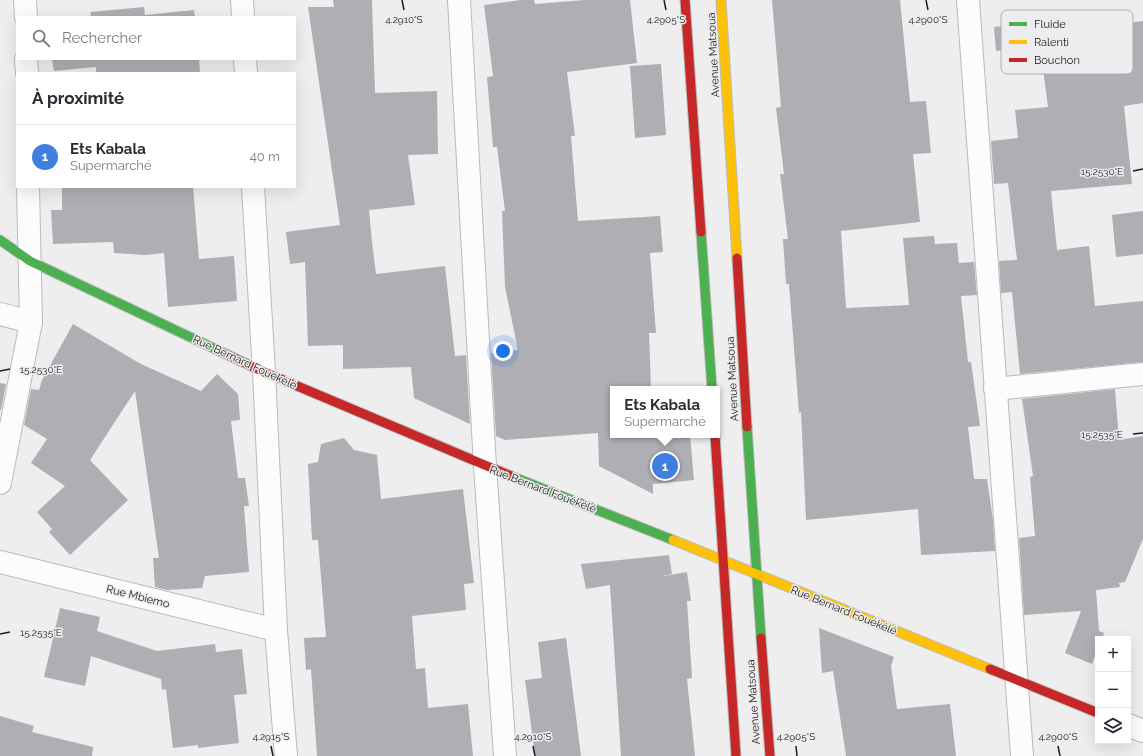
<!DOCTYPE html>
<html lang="fr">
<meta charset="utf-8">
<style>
body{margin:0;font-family:Raleway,sans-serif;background:#f2f2f3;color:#2b2b33}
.controls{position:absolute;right:12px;bottom:12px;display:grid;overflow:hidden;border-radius:0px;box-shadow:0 4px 16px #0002}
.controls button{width:36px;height:36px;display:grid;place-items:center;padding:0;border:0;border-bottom:1px solid #e1e1e2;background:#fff;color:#2b2b33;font:20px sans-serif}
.you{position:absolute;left:503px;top:351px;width:14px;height:14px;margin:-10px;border:3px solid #fff;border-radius:50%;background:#1a73e8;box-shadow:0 0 0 6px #1a73e833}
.badge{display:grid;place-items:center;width:26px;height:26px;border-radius:50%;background:#ea580c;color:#fff;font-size:13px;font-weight:700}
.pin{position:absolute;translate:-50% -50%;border:2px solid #fff;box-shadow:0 1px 4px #0006}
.popup{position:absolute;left:610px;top:386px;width:110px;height:52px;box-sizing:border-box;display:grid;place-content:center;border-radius:0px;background:#fff;filter:drop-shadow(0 1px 3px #0005);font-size:13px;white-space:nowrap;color:#7c7c81}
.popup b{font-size:15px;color:#2b2b33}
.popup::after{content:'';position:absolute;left:50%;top:100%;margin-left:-8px;border:8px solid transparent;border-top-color:#fff}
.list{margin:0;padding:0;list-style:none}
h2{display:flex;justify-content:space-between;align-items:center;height:52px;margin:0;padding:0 16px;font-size:17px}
h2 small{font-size:13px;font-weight:400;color:#7c7c81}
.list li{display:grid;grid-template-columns:26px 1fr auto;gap:12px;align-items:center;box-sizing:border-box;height:64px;padding:0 16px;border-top:1px solid #e1e1e2}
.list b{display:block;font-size:15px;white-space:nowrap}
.list p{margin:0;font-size:13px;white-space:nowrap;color:#7c7c81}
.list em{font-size:13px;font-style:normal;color:#7c7c81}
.icon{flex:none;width:22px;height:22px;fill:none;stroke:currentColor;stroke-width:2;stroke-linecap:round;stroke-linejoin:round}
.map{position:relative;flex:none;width:1143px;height:756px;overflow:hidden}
.search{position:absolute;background:#fff;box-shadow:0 4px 16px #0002;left:16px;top:16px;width:280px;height:44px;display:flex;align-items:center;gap:10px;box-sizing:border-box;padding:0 14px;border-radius:0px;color:#7c7c81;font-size:15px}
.panel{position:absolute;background:#fff;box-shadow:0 4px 16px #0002;left:16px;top:72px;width:280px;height:116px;border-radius:0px}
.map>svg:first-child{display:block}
.building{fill:#aeaeb5}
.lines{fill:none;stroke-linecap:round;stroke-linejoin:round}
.street-casing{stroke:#bababb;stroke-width:24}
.fast-casing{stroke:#bababb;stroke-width:11}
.slow-casing{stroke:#bababb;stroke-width:11}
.jam-casing{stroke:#bababb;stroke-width:11}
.street{stroke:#fcfcfc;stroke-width:22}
.fast{stroke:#4caf50;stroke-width:9}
.slow{stroke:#ffc107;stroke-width:9}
.jam{stroke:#c62828;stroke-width:9}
.ticks{fill:none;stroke:#1c1c1c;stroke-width:1.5}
.labels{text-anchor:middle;stroke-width:3;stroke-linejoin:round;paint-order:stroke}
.street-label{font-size:11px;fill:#1c1c1c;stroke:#ededef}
.key{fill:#ededef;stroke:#aeaeb0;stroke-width:1}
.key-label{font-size:11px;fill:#1c1c1c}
.ticks-label{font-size:10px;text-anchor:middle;fill:#1c1c1c;stroke:#ededef;stroke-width:3;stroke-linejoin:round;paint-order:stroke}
</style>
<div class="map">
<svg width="1143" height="756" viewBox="0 0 1143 756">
<rect width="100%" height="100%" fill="#eee"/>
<g class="building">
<polygon points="333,0 372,0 375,93 437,91 438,154 408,155 415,205 369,210 372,242 376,274 445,266 455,356 466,355 470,424 414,398 411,367 343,369 343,345 308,346 305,262 290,264 286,232 340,225 308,7 334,7"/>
<polygon points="521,0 534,0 535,4 585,0 630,0 637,63 567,72 575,136 571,136 578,221 660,216 663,252 650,253 656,333 649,333 651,389 613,389 613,435 652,435 652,438 690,435 694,480 653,484 653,494 599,466 598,433 505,440 496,436 491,353 518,350 505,287 502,211 505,211 497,147 493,147 487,77 493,76 484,5"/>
<polygon points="772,0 900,0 910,102 926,101 931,153 913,154 920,222 841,231 846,308 909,305 903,238 934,236 935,244 957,243 959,263 974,262 977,295 961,296 968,362 971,362 980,426 968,427 974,479 987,479 993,520 995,551 921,555 918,509 806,520 801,412 799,413 789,284 786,284 783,239 788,239 780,174 784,174 776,108 781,107"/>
<polygon points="144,7 145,15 194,10 195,17 80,17 91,16 90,12"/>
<polygon points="1120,17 1120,24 1143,21 1143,103 1124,106 1132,184 1051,191 1057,250 1089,246 1095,306 1143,301 1143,362 1020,374 1012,292 1001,293 999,261 1017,260 1008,183 994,184 991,141 1018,138 1015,110 1048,107 1040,46 996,51 994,27 1073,18 1074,22"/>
<polygon points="52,59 199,59 200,73 96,73 96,67 54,71"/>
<polygon points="661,64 666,135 635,138 630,66"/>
<polygon points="62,187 193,187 199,259 234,256 237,301 168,307 164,253 145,255 114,253 113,242 53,244 51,210 62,210"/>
<polygon points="1143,211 1143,254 1116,257 1112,215"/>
<polygon points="73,324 141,364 201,391 217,374 238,394 240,420 231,421 238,478 245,478 249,506 244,506 249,572 205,576 202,588 167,590 155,587 153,558 159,558 135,391 90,460 128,500 70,555 49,532 52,529 37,512 65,486 31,463 47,439 24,425 31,389 39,390 42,380"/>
<polygon points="0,383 6,384 1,410 0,410"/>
<polygon points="1115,389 1119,440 1143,436 1143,539 1125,582 1119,583 1120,587 1096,590 1099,631 1104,633 1102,639 1098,639 1098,648 1092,664 1065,653 1081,611 1024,615 1019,538 1035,536 1030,477 1033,476 1022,399"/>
<polygon points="344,438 354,450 377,455 381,499 463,489 474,583 464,584 466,610 412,616 416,669 425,668 428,708 468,704 473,756 317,756 311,669 306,670 304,638 326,637 318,540 312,540 308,464 318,462 321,444"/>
<polygon points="669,555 672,574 658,577 687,572 691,601 687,601 692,678 687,679 695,756 621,756 610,585 586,589 581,564"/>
<polygon points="60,608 100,617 97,631 157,651 215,644 216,652 242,649 247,694 234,695 239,743 198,748 198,745 173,748 166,689 162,690 161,679 91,656 85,686 44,677"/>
<polygon points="819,628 894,657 891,666 897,709 950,704 956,756 846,756 833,671 822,673"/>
<polygon points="566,638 581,756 535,756 525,680 542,678 538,642"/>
<polygon points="0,716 34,726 32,732 93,747 92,756 0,756"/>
</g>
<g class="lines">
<defs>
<g id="street">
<polyline points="25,0 26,17"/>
<polyline points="242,0 243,17"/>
<polyline points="459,0 485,466 505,756"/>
<polyline points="968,0 1022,756"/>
<polyline points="26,59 27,73"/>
<polyline points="245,59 246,73"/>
<polyline points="253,187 264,372 276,630 286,756"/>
<polyline points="0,314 31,322"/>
<polyline points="995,389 1143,374"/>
<polyline points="0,483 31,322 28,187"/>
<polyline points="0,562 276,630"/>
<polyline points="1128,725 1143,731"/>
</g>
<g id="fast">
<polyline points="701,232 712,389"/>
<polyline points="0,240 30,261 230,356"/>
<polyline points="747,427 761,638"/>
<polyline points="511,476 673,540"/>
</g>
<g id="slow">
<polyline points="721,0 737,258"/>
<polyline points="673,540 990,669"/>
</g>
<g id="jam">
<polyline points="685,0 701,232"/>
<polyline points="737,258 747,427"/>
<polyline points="230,356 264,372 511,476"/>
<polyline points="715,435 736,756"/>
<polyline points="761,638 770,756"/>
<polyline points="990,669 1098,713"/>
</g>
</defs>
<use href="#street" class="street-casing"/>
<use href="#fast" class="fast-casing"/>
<use href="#slow" class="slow-casing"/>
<use href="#jam" class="jam-casing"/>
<use href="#street" class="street"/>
<use href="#fast" class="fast"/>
<use href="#slow" class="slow"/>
<use href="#jam" class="jam"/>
</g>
<path class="ticks" d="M402,0L404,10M664,0L666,10M926,0L928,10M1133,171L1143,169M0,371L10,369M1133,434L1143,433M0,634L10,632M271,746L273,756M533,746L535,756M796,746L797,756M1058,746L1060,756"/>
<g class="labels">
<g class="street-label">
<text transform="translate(713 55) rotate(-93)" y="4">Avenue Matsoua</text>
<text transform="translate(245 362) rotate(25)" y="4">Rue Bernard Fouékélé</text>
<text transform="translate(732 379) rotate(-93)" y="4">Avenue Matsoua</text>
<text transform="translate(543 489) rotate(21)" y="4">Rue Bernard Fouékélé</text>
<text transform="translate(138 596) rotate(14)" y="4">Rue Mbiemo</text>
<text transform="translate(844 610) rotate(22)" y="4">Rue Bernard Fouékélé</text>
<text transform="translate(753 702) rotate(-94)" y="4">Avenue Matsoua</text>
</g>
</g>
<rect x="1001" y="10" width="132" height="64" rx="6" class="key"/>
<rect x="1009" y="22" width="18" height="4" fill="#4caf50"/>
<rect x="1009" y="40" width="18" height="4" fill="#ffc107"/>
<rect x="1009" y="58" width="18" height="4" fill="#c62828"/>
<g class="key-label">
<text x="1034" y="28">Fluide</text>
<text x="1034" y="46">Ralenti</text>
<text x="1034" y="64">Bouchon</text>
</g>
<g class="ticks-label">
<text x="404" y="23">4.2910°S</text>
<text x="666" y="23">4.2905°S</text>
<text x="928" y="23">4.2900°S</text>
<text x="1102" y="175">15.2530°E</text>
<text x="41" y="373">15.2530°E</text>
<text x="1102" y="438">15.2535°E</text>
<text x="41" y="636">15.2535°E</text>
<text x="271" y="740">4.2915°S</text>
<text x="533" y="740">4.2910°S</text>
<text x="796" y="740">4.2905°S</text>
<text x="1058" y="740">4.2900°S</text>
</g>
</svg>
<div class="controls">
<button>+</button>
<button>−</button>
<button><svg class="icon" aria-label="layers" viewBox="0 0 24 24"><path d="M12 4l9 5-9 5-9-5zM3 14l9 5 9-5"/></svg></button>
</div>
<div class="you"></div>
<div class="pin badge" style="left:665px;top:466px;background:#3f7fe0">1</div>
<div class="popup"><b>Ets Kabala</b>Supermarché</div>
<div class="search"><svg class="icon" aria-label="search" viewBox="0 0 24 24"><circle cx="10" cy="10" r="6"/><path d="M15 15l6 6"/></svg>Rechercher</div>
<section class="panel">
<h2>À proximité<small></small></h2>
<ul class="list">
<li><span class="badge" style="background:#3f7fe0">1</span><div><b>Ets Kabala</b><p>Supermarché</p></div><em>40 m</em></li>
</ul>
</section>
</div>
